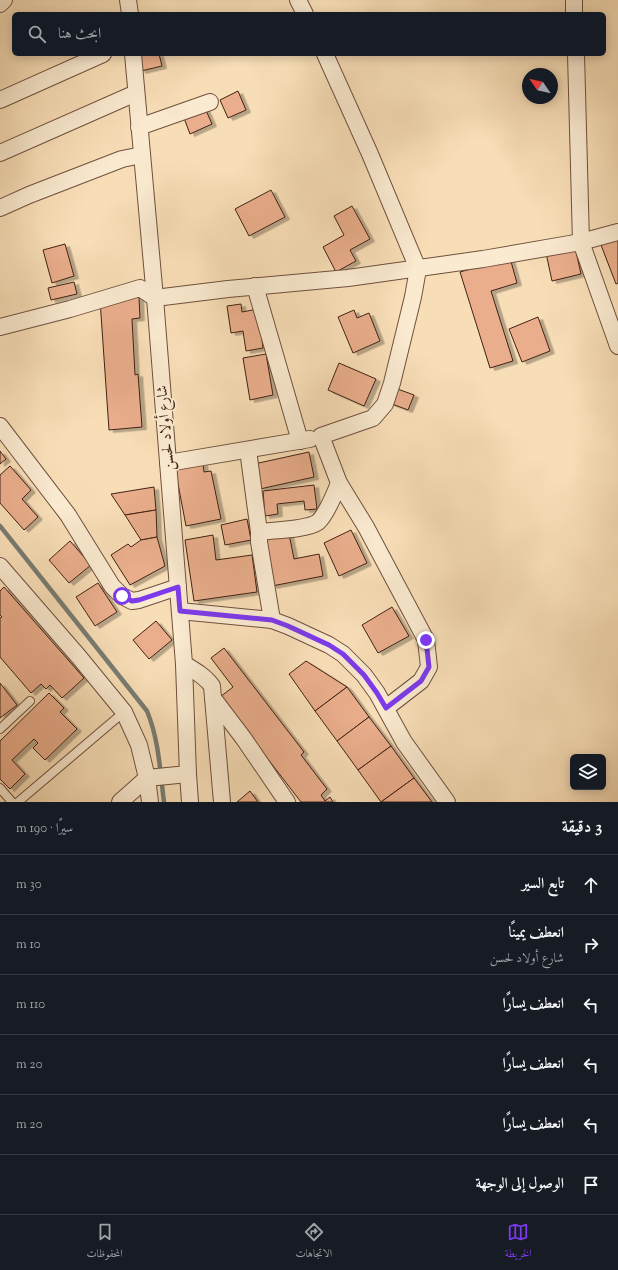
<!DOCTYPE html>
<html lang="ar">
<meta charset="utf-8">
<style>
body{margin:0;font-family:"Sorts Mill Goudy",Amiri,serif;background:#20242c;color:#f1f3f6;direction:rtl}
.controls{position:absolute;right:12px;bottom:12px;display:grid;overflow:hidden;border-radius:6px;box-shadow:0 2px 10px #0003}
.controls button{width:36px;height:36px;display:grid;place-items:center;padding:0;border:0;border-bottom:1px solid #363941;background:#171b24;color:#f1f3f6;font:20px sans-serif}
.compass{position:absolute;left:522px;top:68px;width:36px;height:36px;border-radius:50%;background:#171b24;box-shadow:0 2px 10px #0003;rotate:304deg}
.stop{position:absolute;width:12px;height:12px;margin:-9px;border:3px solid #7c3aed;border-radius:50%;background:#fff}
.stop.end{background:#7c3aed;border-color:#fff;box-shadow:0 1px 4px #0008}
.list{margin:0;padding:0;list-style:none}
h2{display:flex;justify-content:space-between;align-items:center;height:52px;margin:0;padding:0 16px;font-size:17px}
h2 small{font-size:13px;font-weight:400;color:#9ea1a6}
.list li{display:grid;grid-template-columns:26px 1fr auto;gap:12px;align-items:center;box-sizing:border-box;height:60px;padding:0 16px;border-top:1px solid #363941}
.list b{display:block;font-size:15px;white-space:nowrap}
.list p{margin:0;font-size:13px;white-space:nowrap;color:#9ea1a6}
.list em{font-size:13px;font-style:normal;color:#9ea1a6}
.icon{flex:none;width:22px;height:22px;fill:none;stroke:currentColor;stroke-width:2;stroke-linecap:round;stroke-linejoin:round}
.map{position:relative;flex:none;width:618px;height:802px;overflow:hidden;direction:ltr}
.search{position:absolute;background:#171b24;box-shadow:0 2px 10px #0003;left:12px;right:12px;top:12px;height:44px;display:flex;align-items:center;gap:10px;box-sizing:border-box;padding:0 14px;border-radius:6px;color:#9ea1a6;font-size:15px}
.sheet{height:412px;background:#171b24}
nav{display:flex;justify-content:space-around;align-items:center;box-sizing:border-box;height:56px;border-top:1px solid #363941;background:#171b24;font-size:11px;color:#9ea1a6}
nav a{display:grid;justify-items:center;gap:2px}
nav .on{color:#7c3aed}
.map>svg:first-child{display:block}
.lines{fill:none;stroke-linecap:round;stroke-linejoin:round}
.stream{stroke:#797d73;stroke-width:4.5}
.building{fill:#eaae8c;stroke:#412114;filter:url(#shadow)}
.lane-casing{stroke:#6f503d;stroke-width:10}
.street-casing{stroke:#6f503d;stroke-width:18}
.lane{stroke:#faead0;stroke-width:8}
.street{stroke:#faead0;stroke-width:16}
.route{stroke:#7c3aed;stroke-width:5}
.labels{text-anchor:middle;stroke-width:3.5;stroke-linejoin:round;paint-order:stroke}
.street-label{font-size:15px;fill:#412114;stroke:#faead0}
</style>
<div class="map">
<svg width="618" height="802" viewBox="0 0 618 802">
<defs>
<filter id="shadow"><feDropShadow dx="4.5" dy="2.5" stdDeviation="0" flood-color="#0004"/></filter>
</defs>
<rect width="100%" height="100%" fill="#f8deb7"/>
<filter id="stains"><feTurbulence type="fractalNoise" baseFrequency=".005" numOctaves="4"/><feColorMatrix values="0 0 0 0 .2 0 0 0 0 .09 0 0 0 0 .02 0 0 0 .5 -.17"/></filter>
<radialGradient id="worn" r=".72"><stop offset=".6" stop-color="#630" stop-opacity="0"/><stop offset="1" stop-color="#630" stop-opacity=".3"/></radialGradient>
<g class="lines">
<path class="stream" d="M0,526L147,711C159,740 160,771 164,802"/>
</g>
<g class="building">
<polygon points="137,54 159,54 162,66 141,71"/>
<polygon points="238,91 246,110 228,118 220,100"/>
<polygon points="205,108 212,124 190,134 184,118"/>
<polygon points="271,190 285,217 249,236 235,209"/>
<polygon points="352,206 370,239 350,250 356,261 336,272 323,247 344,235 334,216"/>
<polygon points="618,239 618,283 616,284 601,245"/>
<polygon points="65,244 74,276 52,283 43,250"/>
<polygon points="575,247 581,274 552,281 546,253"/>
<polygon points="510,258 517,283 491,291 513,361 490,368 460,272"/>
<polygon points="74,282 77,294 51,300 48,288"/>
<polygon points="139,297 140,318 132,319 135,375 138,374 142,427 109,430 100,300"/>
<polygon points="241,304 242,312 258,309 263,348 246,351 243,331 231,333 227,306"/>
<polygon points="354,310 357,318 369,313 380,341 353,353 338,317"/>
<polygon points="538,317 550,351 522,362 509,329"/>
<polygon points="266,354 273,395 250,400 243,358"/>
<polygon points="339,363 376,379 364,406 328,390"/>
<polygon points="392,387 414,395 408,410 387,402"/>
<polygon points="0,451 6,459 0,464"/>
<polygon points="309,452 314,477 260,489 254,464"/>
<polygon points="203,463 204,472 211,471 221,519 186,526 175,468"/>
<polygon points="10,466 31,490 22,499 38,517 24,530 0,503 0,475"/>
<polygon points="314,485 317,509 305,510 304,501 277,504 278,514 265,516 263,491"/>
<polygon points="154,487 156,510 125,515 111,494"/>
<polygon points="156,510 157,537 141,540 125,515"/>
<polygon points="247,519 251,540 225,545 221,525"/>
<polygon points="351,530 367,563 339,576 324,543"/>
<polygon points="289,534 294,559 319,554 323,576 272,586 263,538"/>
<polygon points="213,535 216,560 252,555 257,592 194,601 185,540"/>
<polygon points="157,537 165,566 130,585 111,555 128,544 131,547 141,540"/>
<polygon points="70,541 91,565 69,583 49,560"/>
<polygon points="98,583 117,612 95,626 76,597"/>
<polygon points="4,587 84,678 62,698 50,685 46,689 41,684 31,693 0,657 0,618 2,617 0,615 0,591"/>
<polygon points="392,607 409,636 378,653 362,625"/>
<polygon points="156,621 172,640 149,659 133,640"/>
<polygon points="224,648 304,752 301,755 327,789 321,795 325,801 330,797 333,802 301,802 220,697 233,687 211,658"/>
<polygon points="306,661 347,687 315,711 289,674"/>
<polygon points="0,683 17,705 0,718"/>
<polygon points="347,687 369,717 337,741 315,711"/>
<polygon points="49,693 64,708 60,712 77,729 45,760 33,748 38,743 34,739 12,760 25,774 10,789 0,779 0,741"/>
<polygon points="369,717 391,746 358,770 337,741"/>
<polygon points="391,746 414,778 381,802 358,770"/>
<polygon points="414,778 432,802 381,802"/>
<polygon points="250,791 258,802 237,802"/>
</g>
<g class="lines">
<defs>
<g id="lane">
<polyline points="0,729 30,701"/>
<polyline points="0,788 12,802"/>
<polyline points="18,802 124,712"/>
</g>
<g id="street">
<polyline points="128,0 130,14"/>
<polyline points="298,0 305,14"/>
<polyline points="574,0 574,14"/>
<polyline points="0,4 4,0"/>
<polyline points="133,54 155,298 184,664 188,774 190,802"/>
<polyline points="576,54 581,242 618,346"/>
<polyline points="0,100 103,54"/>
<polyline points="139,127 210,102"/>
<polyline points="0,153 136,93"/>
<polyline points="0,208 29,195 122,159 142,155"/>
<polyline points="255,286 300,441"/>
<polyline points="0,327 70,309 140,288 155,298 228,289 348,278 483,259 581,242 618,232"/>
<polyline points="0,426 68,515 112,586 122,596 132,601 139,600 178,587"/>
<polyline points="248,450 259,532 259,542 272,620"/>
<polyline points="168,463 310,439"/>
<polyline points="339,483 366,527 426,640 429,667 421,681 386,708"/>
<path d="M259,532C272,530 307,530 318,522C326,515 335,493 339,483L321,436L373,418L385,404L392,383L413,297L418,269L370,154L325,54"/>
<polyline points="0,566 79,657 124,712 139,745 147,778 150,802"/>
<polyline points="180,611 272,620 288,626 329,645 343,654 364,675 377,693 404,742 447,802"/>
<path d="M184,664C194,670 205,676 212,686L222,802"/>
<polyline points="213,698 244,739 287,802"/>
<polyline points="120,802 147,778 188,774"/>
</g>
</defs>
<use href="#lane" class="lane-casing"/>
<use href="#street" class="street-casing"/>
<use href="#lane" class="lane"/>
<use href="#street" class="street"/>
</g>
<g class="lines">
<polyline class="route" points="122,596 132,601 139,600 178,587 180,611 272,620 288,626 329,645 343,654 364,675 377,693 386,708 421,681 429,667 426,640"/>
</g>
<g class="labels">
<g class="street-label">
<text transform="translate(165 428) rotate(-95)" y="5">شارع أولاد لحسن</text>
</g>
</g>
<rect width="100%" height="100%" filter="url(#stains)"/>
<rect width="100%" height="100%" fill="url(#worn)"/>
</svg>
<div class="controls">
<button><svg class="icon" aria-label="layers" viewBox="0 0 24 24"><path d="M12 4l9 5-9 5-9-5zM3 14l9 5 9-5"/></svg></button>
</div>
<svg class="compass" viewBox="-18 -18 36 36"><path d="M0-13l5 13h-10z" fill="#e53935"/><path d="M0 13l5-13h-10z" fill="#9ea1a6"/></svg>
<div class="stop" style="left:122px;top:596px"></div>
<div class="stop end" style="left:426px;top:640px"></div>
<div class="search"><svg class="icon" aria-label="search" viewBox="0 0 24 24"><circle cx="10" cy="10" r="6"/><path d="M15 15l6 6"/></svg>ابحث هنا</div>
</div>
<section class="sheet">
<h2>3 دقيقة<small>سيرًا · 190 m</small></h2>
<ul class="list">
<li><svg class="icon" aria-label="ahead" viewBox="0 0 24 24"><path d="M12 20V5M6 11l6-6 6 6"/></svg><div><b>تابع السير</b></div><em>30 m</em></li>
<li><svg class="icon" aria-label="right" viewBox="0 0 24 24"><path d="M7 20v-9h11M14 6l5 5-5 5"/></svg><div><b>انعطف يمينًا</b><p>شارع أولاد لحسن</p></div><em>10 m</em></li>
<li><svg class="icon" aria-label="left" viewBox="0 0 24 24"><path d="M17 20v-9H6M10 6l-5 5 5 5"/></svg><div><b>انعطف يسارًا</b></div><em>110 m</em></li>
<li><svg class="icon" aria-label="left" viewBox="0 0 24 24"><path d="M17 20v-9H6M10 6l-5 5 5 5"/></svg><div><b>انعطف يسارًا</b></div><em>20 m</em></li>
<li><svg class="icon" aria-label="left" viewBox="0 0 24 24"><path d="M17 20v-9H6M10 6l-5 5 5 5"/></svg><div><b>انعطف يسارًا</b></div><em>20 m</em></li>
<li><svg class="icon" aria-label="arrive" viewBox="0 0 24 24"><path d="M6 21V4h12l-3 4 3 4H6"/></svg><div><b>الوصول إلى الوجهة</b></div></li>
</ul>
</section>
<nav>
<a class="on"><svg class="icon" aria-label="map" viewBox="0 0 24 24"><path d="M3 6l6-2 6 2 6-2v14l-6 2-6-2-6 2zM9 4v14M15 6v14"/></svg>الخريطة</a>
<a><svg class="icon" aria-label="directions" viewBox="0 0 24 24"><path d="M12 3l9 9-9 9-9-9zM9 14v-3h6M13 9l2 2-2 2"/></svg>الاتجاهات</a>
<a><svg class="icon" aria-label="saved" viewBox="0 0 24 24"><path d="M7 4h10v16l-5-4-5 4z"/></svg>المحفوظات</a>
</nav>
